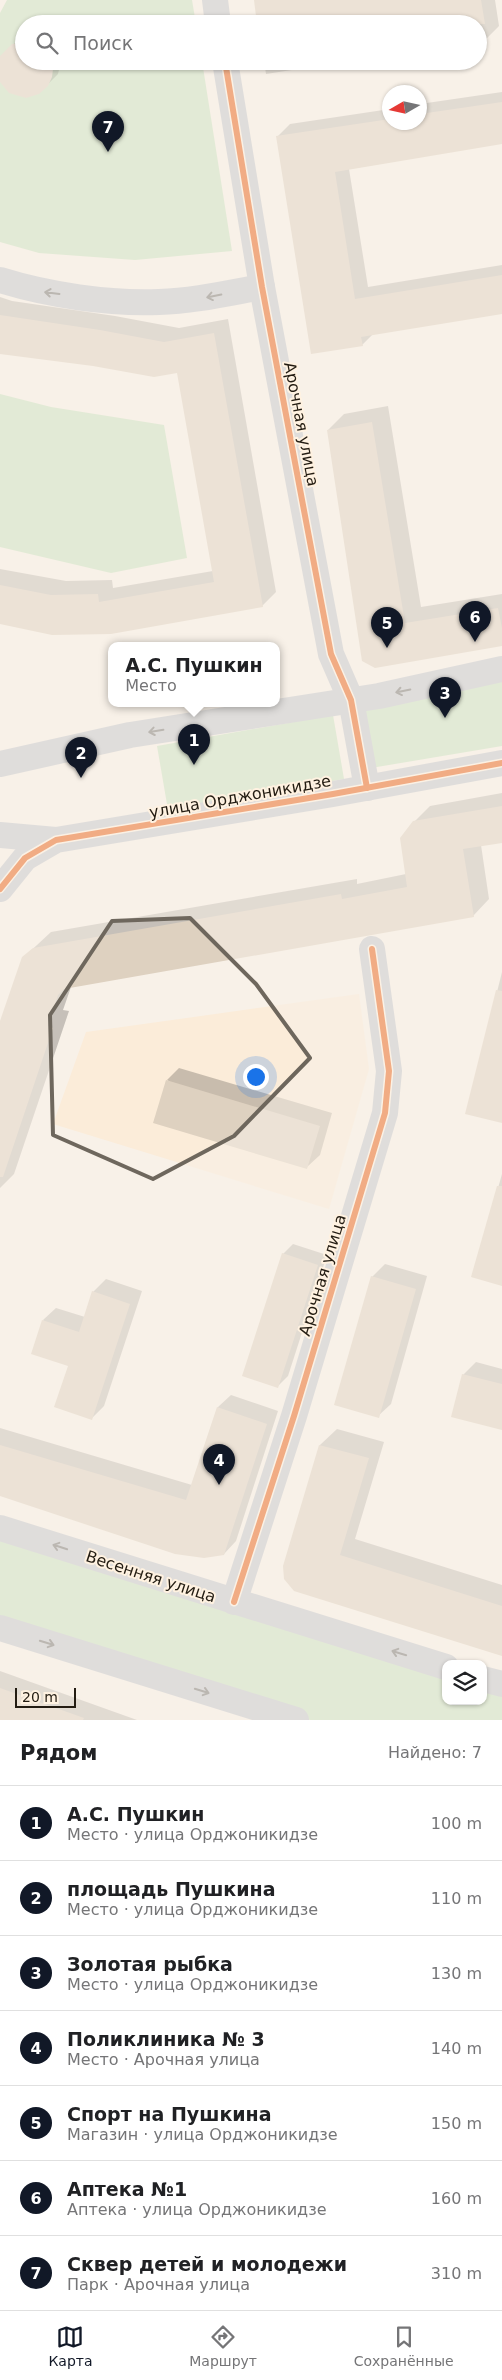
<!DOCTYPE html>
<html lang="ru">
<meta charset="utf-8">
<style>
body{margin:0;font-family:"DejaVu Sans",sans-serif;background:#f6f6f6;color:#202124}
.controls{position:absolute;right:15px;bottom:15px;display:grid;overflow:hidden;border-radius:10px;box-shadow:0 1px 4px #0004}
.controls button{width:45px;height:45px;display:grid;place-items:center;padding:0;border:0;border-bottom:1px solid #e0e0e0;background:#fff;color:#202124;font:25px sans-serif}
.compass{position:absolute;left:382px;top:85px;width:45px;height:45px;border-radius:50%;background:#fff;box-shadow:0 1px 4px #0004;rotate:261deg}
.scale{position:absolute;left:15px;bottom:12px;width:61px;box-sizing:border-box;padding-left:5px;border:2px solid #231c12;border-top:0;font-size:14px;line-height:18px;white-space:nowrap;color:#231c12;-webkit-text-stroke:4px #fff2e1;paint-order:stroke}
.you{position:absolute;left:255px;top:1076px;width:18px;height:18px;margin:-12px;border:4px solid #fff;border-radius:50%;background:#1a73e8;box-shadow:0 0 0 8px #1a73e833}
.badge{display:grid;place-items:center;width:32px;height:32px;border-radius:50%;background:#111827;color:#fff;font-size:16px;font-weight:700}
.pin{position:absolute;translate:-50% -41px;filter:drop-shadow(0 1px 2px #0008)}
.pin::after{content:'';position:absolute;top:26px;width:18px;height:15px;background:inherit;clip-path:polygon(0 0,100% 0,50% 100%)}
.popup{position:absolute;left:108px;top:642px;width:172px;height:65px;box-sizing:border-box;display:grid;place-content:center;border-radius:10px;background:#fff;filter:drop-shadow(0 1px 4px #0005);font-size:16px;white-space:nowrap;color:#757577}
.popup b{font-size:19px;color:#202124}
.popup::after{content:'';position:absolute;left:50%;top:100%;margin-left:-10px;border:10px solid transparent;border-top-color:#fff}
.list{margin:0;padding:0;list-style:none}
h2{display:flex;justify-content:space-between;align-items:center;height:65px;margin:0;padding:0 20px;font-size:21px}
h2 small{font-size:16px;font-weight:400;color:#757577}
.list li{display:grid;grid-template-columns:32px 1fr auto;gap:15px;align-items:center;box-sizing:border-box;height:75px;padding:0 20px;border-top:1px solid #e0e0e0}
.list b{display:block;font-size:19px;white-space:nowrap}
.list p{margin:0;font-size:16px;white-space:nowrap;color:#757577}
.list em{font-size:16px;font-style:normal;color:#757577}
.icon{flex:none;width:28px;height:28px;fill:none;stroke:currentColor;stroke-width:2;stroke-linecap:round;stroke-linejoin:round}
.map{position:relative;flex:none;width:502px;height:1720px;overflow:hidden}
.search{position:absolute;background:#fff;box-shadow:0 1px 4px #0004;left:15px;right:15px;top:15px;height:55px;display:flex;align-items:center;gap:12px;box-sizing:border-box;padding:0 18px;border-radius:28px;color:#757577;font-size:19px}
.sheet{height:590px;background:#fff}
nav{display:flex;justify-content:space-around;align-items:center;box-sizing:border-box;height:70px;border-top:1px solid #e0e0e0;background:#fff;font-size:14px;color:#757577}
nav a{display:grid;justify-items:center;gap:2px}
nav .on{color:#111827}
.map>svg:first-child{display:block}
.built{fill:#fbecd9}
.green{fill:#c8e3c0}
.shadow{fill:#0003}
.building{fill:#ded1c0}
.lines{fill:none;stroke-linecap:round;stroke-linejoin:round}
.minor{stroke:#c2c6cd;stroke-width:26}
.cycleway-casing{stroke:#fff2e1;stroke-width:9}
.cycleway{stroke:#e8590c;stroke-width:6}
.oneway{stroke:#727170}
.marked{fill:none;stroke:#6e675d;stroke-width:4;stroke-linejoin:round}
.labels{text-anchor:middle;stroke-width:4;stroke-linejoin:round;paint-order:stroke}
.street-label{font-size:16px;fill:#231c12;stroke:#fff2e1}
</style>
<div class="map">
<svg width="502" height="1720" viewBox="0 0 502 1720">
<rect width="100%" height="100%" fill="#f8f1e8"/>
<polygon class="built" points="359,994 369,1069 329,1209 53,1124 86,1032"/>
<g class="green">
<polygon points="7,0 192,0 196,24 24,24 24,61 202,61 232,251 135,260 39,253 0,242 0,13"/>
<polygon points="0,394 51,407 164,425 187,558 111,573 0,547"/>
<polygon points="502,681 502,746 371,768 361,704"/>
<polygon points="333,715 344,779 168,810 157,746"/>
<polygon points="0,1535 446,1677 446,1701 483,1701 483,1689 502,1695 502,1720 310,1720 0,1621"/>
</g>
<g class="shadow">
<polygon points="255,0 495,0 499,26 487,38 478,40 478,24"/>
<polygon points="24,35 24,61 61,61 58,74 47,85 0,76 0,61 6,51"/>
<polygon points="264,61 350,61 266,74"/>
<polygon points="502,92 502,143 349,169 368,287 502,265 502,313 373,334 362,345 278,136 290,124 390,109 390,122 420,122 420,104"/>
<polygon points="0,297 12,301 115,316 179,328 228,319 276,592 262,606 0,623 0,569 66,581 112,580 113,588 213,571 178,372 93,365 0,353"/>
<polygon points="388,406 421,607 502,594 502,645 375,667 328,430 344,414"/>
<polygon points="502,793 502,842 481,845 489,899 473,916 71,987 63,1010 69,1011 14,1174 0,1188 0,1025 23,958 51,932 357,879 357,884 406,874 414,822 430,806"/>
<polygon points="502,972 502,1122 467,1113"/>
<polygon points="179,1068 332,1113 320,1155 307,1167 167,1080"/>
<polygon points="502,1174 502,1285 473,1276"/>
<polygon points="293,1244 327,1255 288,1376 278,1386 283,1254"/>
<polygon points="385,1264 427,1276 391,1404 378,1416 372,1277"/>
<polygon points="106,1279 142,1291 104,1406 92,1418 69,1365 43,1320 56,1308 85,1317 93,1292"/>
<polygon points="476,1362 502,1369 502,1429 463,1375"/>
<polygon points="231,1395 278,1411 236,1541 224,1554 0,1495 0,1428 192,1485 218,1407"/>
<polygon points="337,1429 384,1442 355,1539 502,1585 502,1655 284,1566 320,1445"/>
<polygon points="0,1671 137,1720 0,1720"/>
</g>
<g class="building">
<polygon points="254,0 481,0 485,24 257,24"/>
<polygon points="24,42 24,61 54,61 52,77 48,86 39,94 26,98 9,93 0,82 0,56 12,44"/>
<polygon points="502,102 502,144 335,172 355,299 502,275 502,314 361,337 363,346 311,354 276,136 390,119 390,122 420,122 420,114"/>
<polygon points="0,315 100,330 164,342 214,333 263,607 111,634 52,635 0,624 0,585 51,595 98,594 99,602 214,582 177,373 154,377 93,366 0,354"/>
<polygon points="372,422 405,623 498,608 502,628 502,646 375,668 362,661 327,430"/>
<polygon points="502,806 502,843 463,849 474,917 64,989 58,995 48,1026 53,1028 3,1177 0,1177 0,1021 22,957 33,948 341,894 342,899 407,887 400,838 413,821"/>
<polygon points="496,990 502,991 502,1123 465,1114"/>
<polygon points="166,1080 320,1126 307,1169 153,1123"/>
<polygon points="497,1186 502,1186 502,1286 471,1277"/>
<polygon points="282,1253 318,1265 278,1388 242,1376"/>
<polygon points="371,1276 416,1289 379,1418 334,1405"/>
<polygon points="92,1291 130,1304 92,1420 54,1407 68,1366 31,1354 42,1320 79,1332"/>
<polygon points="462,1374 502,1384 502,1430 451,1417"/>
<polygon points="217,1407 267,1424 224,1555 204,1558 175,1554 0,1496 0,1445 186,1500"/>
<polygon points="319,1445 369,1458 340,1555 502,1606 502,1656 294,1591 284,1579 283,1566"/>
<polygon points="0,1688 84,1718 83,1720 0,1720"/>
</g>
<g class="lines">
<g class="minor">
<polyline points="215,0 218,24"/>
<polyline points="225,61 262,287 331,654 351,700 367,788"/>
<path d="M0,280C48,295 109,304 159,302C194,301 228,293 262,287"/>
<polyline points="0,764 130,735 379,696 502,669"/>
<polyline points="0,835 56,840"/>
<polyline points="0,889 25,858 56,840 333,794 502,763"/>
<polyline points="0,1528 446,1667"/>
<polyline points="234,1602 294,1416 385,1113 389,1071 372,949"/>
<polyline points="0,1628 296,1720"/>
<polyline points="483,1679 502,1684"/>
</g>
<defs>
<g id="cycleway">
<polyline points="225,61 262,287 331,654 351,700 367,788"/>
<polyline points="0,889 25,858 56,840 333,794 502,763"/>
<polyline points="234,1602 294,1416 385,1113 389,1071 372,949"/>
</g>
</defs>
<use href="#cycleway" class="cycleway-casing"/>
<use href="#cycleway" class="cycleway"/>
</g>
<defs><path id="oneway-shaft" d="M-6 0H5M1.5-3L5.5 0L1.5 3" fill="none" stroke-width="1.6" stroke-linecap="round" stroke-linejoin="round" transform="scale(1.25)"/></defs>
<g class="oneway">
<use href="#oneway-shaft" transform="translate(52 293) rotate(-173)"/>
<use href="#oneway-shaft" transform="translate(214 296) rotate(169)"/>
<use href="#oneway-shaft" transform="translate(403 691) rotate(168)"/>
<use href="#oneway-shaft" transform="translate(156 731) rotate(171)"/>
<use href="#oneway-shaft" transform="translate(60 1547) rotate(-162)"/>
<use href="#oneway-shaft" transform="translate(47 1643) rotate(17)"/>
<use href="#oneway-shaft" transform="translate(399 1653) rotate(-163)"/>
<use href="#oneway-shaft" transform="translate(202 1691) rotate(17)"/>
</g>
<path d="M0 0H502V1720H0ZM190,918L256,984L310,1058L234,1136L153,1179L53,1135L50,1015L112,921Z" fill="#f8f1e8" fill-opacity=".55" fill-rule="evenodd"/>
<path class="marked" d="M190,918L256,984L310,1058L234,1136L153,1179L53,1135L50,1015L112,921Z"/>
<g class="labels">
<g class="street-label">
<text transform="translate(302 424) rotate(79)" y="6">Арочная улица</text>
<text transform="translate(240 796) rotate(-10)" y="6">улица Орджоникидзе</text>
<text transform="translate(322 1275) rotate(-73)" y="6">Арочная улица</text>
<text transform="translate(151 1576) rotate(18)" y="6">Весенняя улица</text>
</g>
</g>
</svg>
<div class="controls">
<button><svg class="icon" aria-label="layers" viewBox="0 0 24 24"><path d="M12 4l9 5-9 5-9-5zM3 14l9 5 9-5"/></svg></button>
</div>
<svg class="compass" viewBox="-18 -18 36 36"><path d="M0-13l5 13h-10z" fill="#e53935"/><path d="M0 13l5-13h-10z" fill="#757577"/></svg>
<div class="scale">20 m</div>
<div class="you"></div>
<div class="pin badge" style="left:194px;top:765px">1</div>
<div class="popup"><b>А.С. Пушкин</b>Место</div>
<div class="pin badge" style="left:81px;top:778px">2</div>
<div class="pin badge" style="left:445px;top:718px">3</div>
<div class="pin badge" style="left:219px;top:1485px">4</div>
<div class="pin badge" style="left:387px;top:648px">5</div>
<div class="pin badge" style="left:475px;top:642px">6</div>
<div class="pin badge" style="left:108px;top:152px">7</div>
<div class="search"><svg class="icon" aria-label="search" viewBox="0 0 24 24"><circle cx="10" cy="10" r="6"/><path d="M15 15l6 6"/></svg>Поиск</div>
</div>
<section class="sheet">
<h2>Рядом<small>Найдено: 7</small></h2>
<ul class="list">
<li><span class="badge">1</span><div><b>А.С. Пушкин</b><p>Место · улица Орджоникидзе</p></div><em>100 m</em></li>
<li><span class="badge">2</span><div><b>площадь Пушкина</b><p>Место · улица Орджоникидзе</p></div><em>110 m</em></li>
<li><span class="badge">3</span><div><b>Золотая рыбка</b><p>Место · улица Орджоникидзе</p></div><em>130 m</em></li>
<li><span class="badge">4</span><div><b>Поликлиника № 3</b><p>Место · Арочная улица</p></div><em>140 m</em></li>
<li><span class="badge">5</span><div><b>Спорт на Пушкина</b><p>Магазин · улица Орджоникидзе</p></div><em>150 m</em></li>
<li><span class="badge">6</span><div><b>Аптека №1</b><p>Аптека · улица Орджоникидзе</p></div><em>160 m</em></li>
<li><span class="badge">7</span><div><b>Сквер детей и молодежи</b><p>Парк · Арочная улица</p></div><em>310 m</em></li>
</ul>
</section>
<nav>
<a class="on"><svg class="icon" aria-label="map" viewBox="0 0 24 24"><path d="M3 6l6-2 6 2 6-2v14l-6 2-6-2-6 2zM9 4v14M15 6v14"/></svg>Карта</a>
<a><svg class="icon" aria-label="directions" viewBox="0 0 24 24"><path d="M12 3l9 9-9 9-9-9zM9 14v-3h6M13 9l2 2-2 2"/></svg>Маршрут</a>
<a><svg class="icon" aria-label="saved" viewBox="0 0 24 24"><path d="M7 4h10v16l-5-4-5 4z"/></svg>Сохранённые</a>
</nav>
